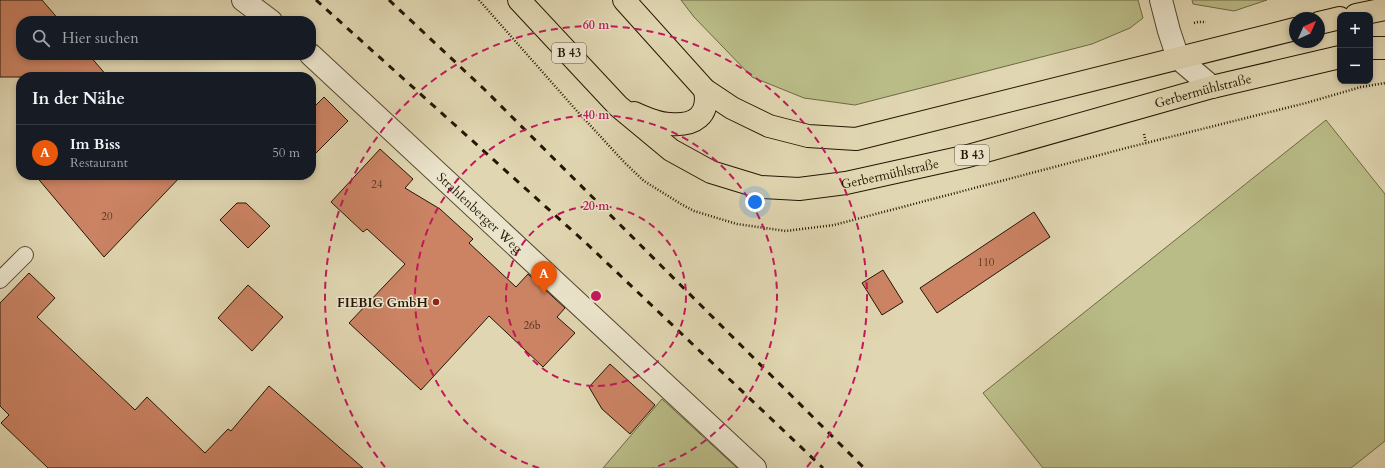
<!DOCTYPE html>
<html lang="de">
<meta charset="utf-8">
<style>
body{margin:0;font-family:Cardo,serif;background:#242831;color:#f1f3f6}
.controls{position:absolute;right:12px;top:12px;display:grid;overflow:hidden;border-radius:8px;box-shadow:0 2px 6px #0003}
.controls button{width:36px;height:36px;display:grid;place-items:center;padding:0;border:0;border-bottom:1px solid #363941;background:#171b24;color:#f1f3f6;font:20px sans-serif}
.compass{position:absolute;left:1289px;top:12px;width:36px;height:36px;border-radius:50%;background:#171b24;box-shadow:0 2px 6px #0003;rotate:45deg}
.you{position:absolute;left:755px;top:202px;width:14px;height:14px;margin:-10px;border:3px solid #fff;border-radius:50%;background:#1a73e8;box-shadow:0 0 0 6px #1a73e833}
.badge{display:grid;place-items:center;width:26px;height:26px;border-radius:50%;background:#ea580c;color:#fff;font-size:13px;font-weight:700}
.pin{position:absolute;translate:-50% -33px;filter:drop-shadow(0 1px 2px #0008)}
.pin::after{content:'';position:absolute;top:21px;width:14px;height:12px;background:inherit;clip-path:polygon(0 0,100% 0,50% 100%)}
.list{margin:0;padding:0;list-style:none}
h2{display:flex;justify-content:space-between;align-items:center;height:52px;margin:0;padding:0 16px;font-size:17px}
h2 small{font-size:13px;font-weight:400;color:#9ea1a6}
.list li{display:grid;grid-template-columns:26px 1fr auto;gap:12px;align-items:center;box-sizing:border-box;height:56px;padding:0 16px;border-top:1px solid #363941}
.list b{display:block;font-size:15px;white-space:nowrap}
.list p{margin:0;font-size:13px;white-space:nowrap;color:#9ea1a6}
.list em{font-size:13px;font-style:normal;color:#9ea1a6}
.icon{flex:none;width:22px;height:22px;fill:none;stroke:currentColor;stroke-width:2;stroke-linecap:round;stroke-linejoin:round}
.map{position:relative;flex:none;width:1385px;height:468px;overflow:hidden}
.search{position:absolute;background:#171b24;box-shadow:0 2px 6px #0003;left:16px;top:16px;width:300px;height:44px;display:flex;align-items:center;gap:10px;box-sizing:border-box;padding:0 14px;border-radius:16px;color:#9ea1a6;font-size:15px}
.panel{position:absolute;background:#171b24;box-shadow:0 2px 6px #0003;left:16px;top:72px;width:300px;height:108px;border-radius:16px}
.map>svg:first-child{display:block}
.green{fill:#b9bc87;stroke:#6e6945}
.building{fill:#cb8364;stroke:#231603}
.lines{fill:none;stroke-linecap:round;stroke-linejoin:round}
.service-casing{stroke:#52462e;stroke-width:18}
.minor-casing{stroke:#52462e;stroke-width:24}
.primary-casing{stroke:#231603;stroke-width:24}
.path{stroke:#231603;stroke-width:2.5;stroke-dasharray:1 2;stroke-linecap:butt}
.service{stroke:#ebe4cc;stroke-width:16}
.minor{stroke:#ebe4cc;stroke-width:22}
.primary{stroke:#e0d6b1;stroke-width:22}
.rail{stroke:#231603;stroke-width:3;stroke-dasharray:7 7;stroke-linecap:butt}
.ring{fill:none;stroke:#c2185b;stroke-width:2;stroke-dasharray:7 5}
.poi-dot{fill:#8f2418;stroke:#ebe4cc;stroke-width:1.5}
.labels{text-anchor:middle;stroke-width:3;stroke-linejoin:round;paint-order:stroke}
.number-label{font-size:11px;fill:#4d311b}
.shield{fill:#ebe4cc;stroke:#5f543f;stroke-width:1}
.shield-label{font-size:12px;font-weight:bold;fill:#231603}
.street-label{font-size:13px;fill:#231603;stroke:#ebe4cc}
.poi-label{font-size:13px;font-weight:bold;fill:#231603;stroke:#ebe4cc;text-anchor:end}
.centre{fill:#c2185b;stroke:#ebe4cc;stroke-width:2}
.ring-label{font-size:12px;text-anchor:middle;font-weight:bold;fill:#c2185b;stroke:#ebe4cc;stroke-width:3;stroke-linejoin:round;paint-order:stroke}
</style>
<div class="map">
<svg width="1385" height="468" viewBox="0 0 1385 468">
<rect width="100%" height="100%" fill="#e0d6b1"/>
<filter id="stains"><feTurbulence type="fractalNoise" baseFrequency=".005" numOctaves="4"/><feColorMatrix values="0 0 0 0 .2 0 0 0 0 .09 0 0 0 0 .02 0 0 0 .5 -.17"/></filter>
<radialGradient id="worn" r=".72"><stop offset=".6" stop-color="#630" stop-opacity="0"/><stop offset="1" stop-color="#630" stop-opacity=".3"/></radialGradient>
<g class="green">
<polygon points="681,0 1138,0 1143,18 1130,28 1092,44 855,105 804,98 752,77 694,17"/>
<polygon points="1192,0 1267,0 1234,11 1193,4"/>
<polygon points="1326,120 1385,194 1385,441 1351,468 1043,468 983,393"/>
<polygon points="662,399 737,468 603,468"/>
</g>
<g class="building">
<polygon points="0,0 42,0 60,21 21,21 21,55 89,55 108,77 0,77"/>
<polygon points="324,97 348,121 311,158 311,110"/>
<polygon points="380,149 413,179 405,188 440,209 473,239 469,243 516,287 528,274 565,308 557,317 575,333 543,367 489,316 421,390 349,323 405,264 367,229 363,232 331,202"/>
<polygon points="35,175 182,175 104,257"/>
<polygon points="237,203 246,203 270,226 248,248 220,220"/>
<polygon points="1034,212 1050,237 937,313 920,288"/>
<polygon points="883,270 903,302 882,315 862,283"/>
<polygon points="29,273 55,298 37,317 135,410 147,397 205,453 228,429 231,431 269,386 363,468 48,468 1,423 9,415 0,406 0,303"/>
<polygon points="248,285 283,317 252,351 218,318"/>
<polygon points="610,364 655,405 630,434 602,409 589,387"/>
</g>
<g class="lines">
<defs>
<polyline id="service" points="0,280 25,255"/>
<g id="minor">
<polyline points="243,0 271,21"/>
<polyline points="1161,0 1169,31 1178,58 1212,87"/>
<path id="s1" d="M311,55L755,468"/>
</g>
<g id="primary">
<path id="s2" d="M519,0L618,106L671,150L711,172L760,187L799,189L846,183L968,156L1212,87L1340,57"/>
<polyline points="624,0 705,90 732,108 769,126 808,136 856,139 1295,29"/>
<polyline points="1356,15 1385,9"/>
<polyline points="1319,23 1340,18"/>
<polyline points="1370,48 1385,48"/>
<path d="M634,113C645,118 658,124 670,124C694,126 710,116 705,90"/>
</g>
</defs>
<use href="#service" class="service-casing"/>
<use href="#minor" class="minor-casing"/>
<use href="#primary" class="primary-casing"/>
<g class="path">
<polyline points="479,0 576,110 625,163 644,181 681,204 694,211 737,224 786,231 834,225 1130,147 1306,103 1361,87 1385,83"/>
<polyline points="1194,23 1198,22 1206,22"/>
<polyline points="1144,134 1146,143"/>
</g>
<use href="#service" class="service"/>
<use href="#minor" class="minor"/>
<use href="#primary" class="primary"/>
<g class="rail">
<polyline points="316,0 586,243 823,468"/>
<polyline points="389,0 484,89 864,468"/>
</g>
</g>
<g class="ring">
<circle cx="596" cy="296" r="90"/>
<path d="M539 468A181 181 0 1 1 653 468"/>
<path d="M385 467A271 271 0 1 1 807 467"/>
</g>
<circle class="poi-dot" cx="436" cy="302" r="4"/>
<g class="labels">
<g class="number-label">
<text x="377" y="188">24</text>
<text x="107" y="220">20</text>
<text x="986" y="266">110</text>
<text x="532" y="329">26b</text>
</g>
<g class="shield">
<rect x="552" y="43" width="34" height="20" rx="3"/>
<rect x="955" y="145" width="34" height="20" rx="3"/>
</g>
<g class="shield-label">
<text x="569" y="57">B 43</text>
<text x="972" y="159">B 43</text>
</g>
<g class="street-label">
<text dy="5" stroke="none"><textPath href="#s2" startOffset="766">Gerbermühlstraße</textPath></text>
<text dy="5" stroke="none"><textPath href="#s2" startOffset="442">Gerbermühlstraße</textPath></text>
<text dy="5" stroke="none"><textPath href="#s1" startOffset="231">Strahlenberger Weg</textPath></text>
</g>
<g class="poi-label">
<text x="428" y="307">FIEBIG GmbH</text>
</g>
</g>
<circle cx="596" cy="296" r="6" class="centre"/>
<g class="ring-label">
<text x="596" y="29">60 m</text>
<text x="596" y="119">40 m</text>
<text x="596" y="210">20 m</text>
</g>
<rect width="100%" height="100%" filter="url(#stains)"/>
<rect width="100%" height="100%" fill="url(#worn)"/>
</svg>
<div class="controls">
<button>+</button>
<button>−</button>
</div>
<svg class="compass" viewBox="-18 -18 36 36"><path d="M0-13l5 13h-10z" fill="#e53935"/><path d="M0 13l5-13h-10z" fill="#9ea1a6"/></svg>
<div class="you"></div>
<div class="pin badge" style="left:544px;top:294px">A</div>
<div class="search"><svg class="icon" aria-label="search" viewBox="0 0 24 24"><circle cx="10" cy="10" r="6"/><path d="M15 15l6 6"/></svg>Hier suchen</div>
<section class="panel">
<h2>In der Nähe<small></small></h2>
<ul class="list">
<li><span class="badge">A</span><div><b>Im Biss</b><p>Restaurant</p></div><em>50 m</em></li>
</ul>
</section>
</div>
